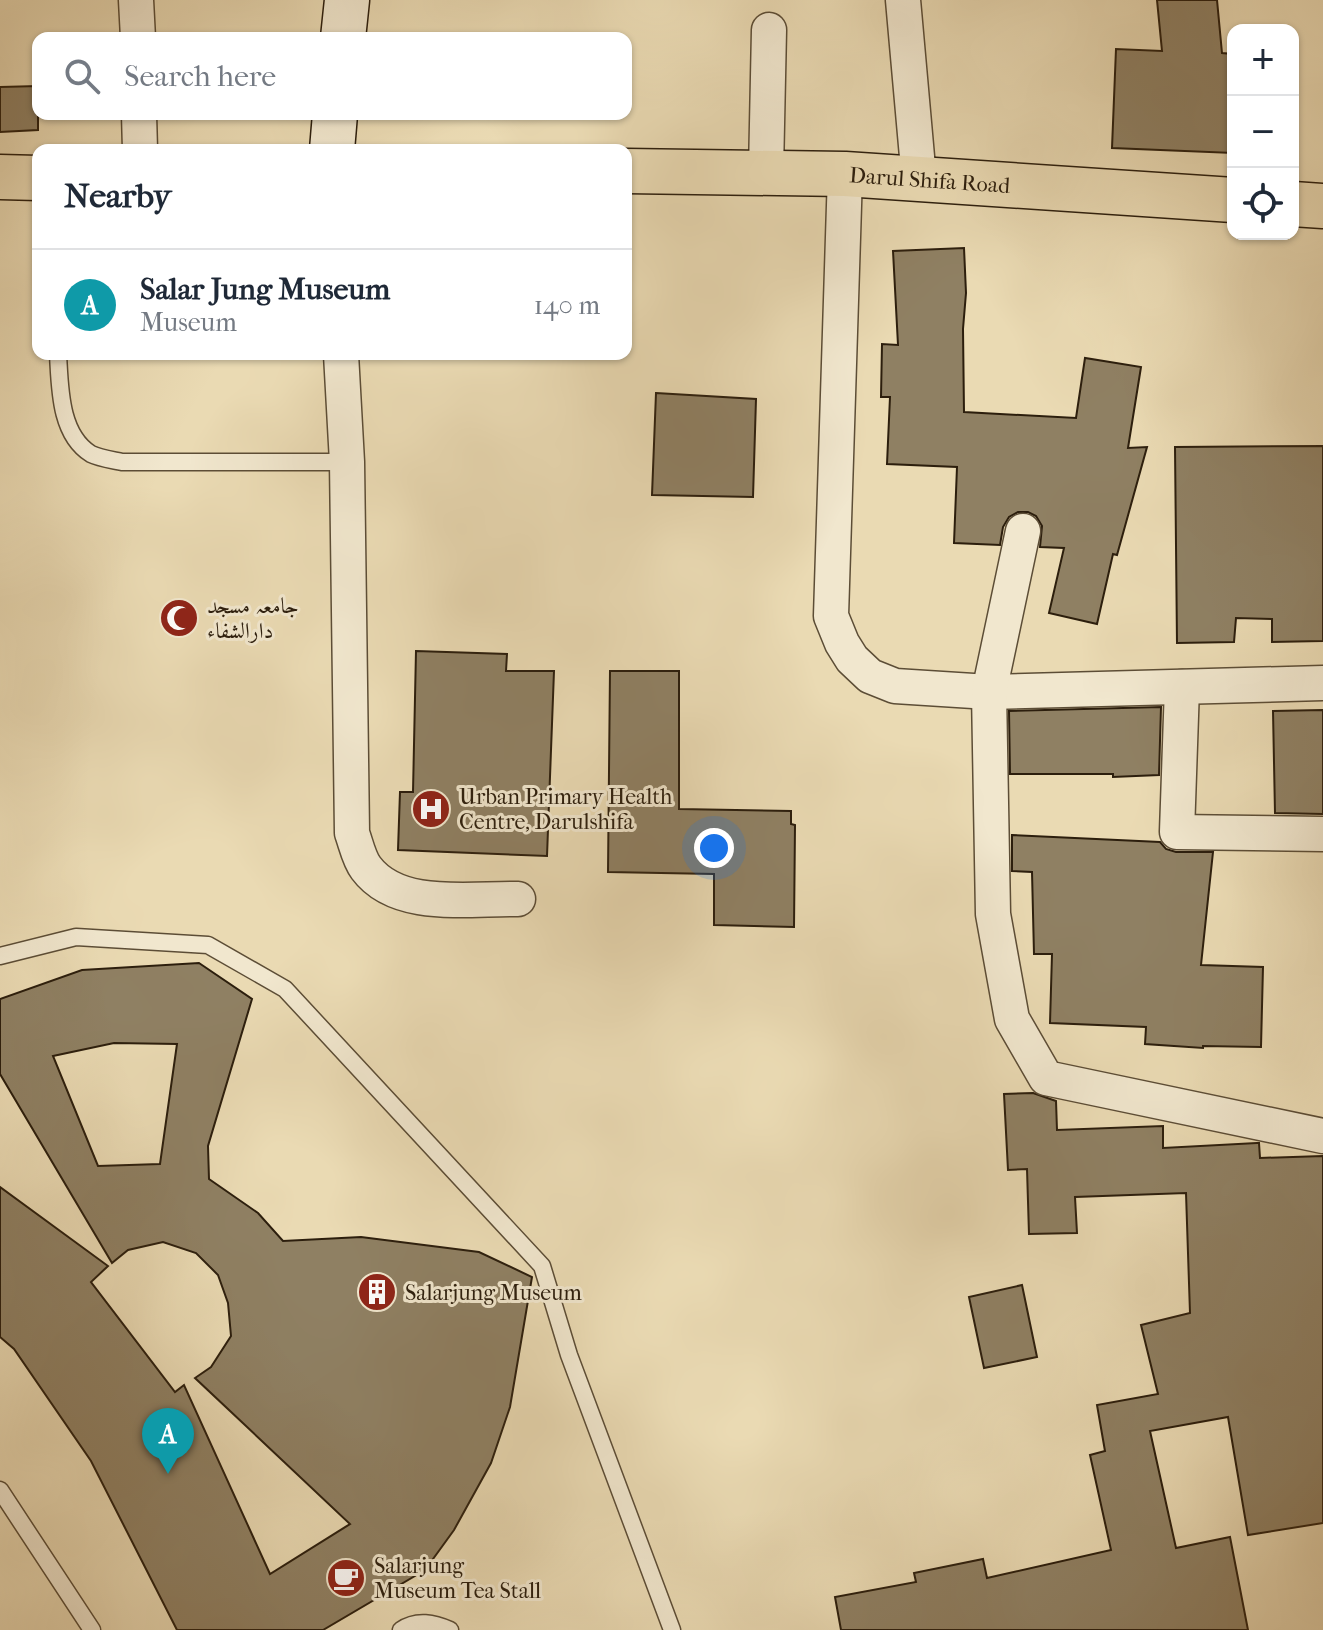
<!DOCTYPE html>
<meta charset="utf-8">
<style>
body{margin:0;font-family:"IM FELL French Canon",Amiri,serif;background:#f2f2f3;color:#1f2937}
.controls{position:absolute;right:24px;top:24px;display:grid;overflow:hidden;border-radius:16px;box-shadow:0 2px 6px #0004}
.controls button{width:72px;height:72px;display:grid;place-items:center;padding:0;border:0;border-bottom:2px solid #e0e1e3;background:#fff;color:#1f2937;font:40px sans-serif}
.you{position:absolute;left:714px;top:848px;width:28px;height:28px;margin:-20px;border:6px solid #fff;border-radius:50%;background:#1a73e8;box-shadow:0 0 0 12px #1a73e833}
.badge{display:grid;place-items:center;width:52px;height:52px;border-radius:50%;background:#8f2418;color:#fff;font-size:26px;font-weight:700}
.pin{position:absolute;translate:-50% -66px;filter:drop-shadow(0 2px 4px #0008)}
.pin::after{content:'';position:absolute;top:42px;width:28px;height:24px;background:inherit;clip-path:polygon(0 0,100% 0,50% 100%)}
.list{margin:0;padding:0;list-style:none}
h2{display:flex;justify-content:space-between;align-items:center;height:104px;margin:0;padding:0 32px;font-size:34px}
h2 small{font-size:26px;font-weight:400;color:#747a83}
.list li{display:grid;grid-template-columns:52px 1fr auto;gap:24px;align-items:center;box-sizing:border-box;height:112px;padding:0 32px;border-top:2px solid #e0e1e3}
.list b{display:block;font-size:30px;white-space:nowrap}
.list p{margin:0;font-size:26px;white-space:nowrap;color:#747a83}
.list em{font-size:26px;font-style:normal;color:#747a83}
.icon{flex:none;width:44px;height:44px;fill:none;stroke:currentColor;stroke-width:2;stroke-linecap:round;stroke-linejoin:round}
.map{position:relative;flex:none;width:1323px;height:1630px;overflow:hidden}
.search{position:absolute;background:#fff;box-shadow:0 2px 6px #0004;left:32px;top:32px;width:600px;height:88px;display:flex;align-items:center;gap:20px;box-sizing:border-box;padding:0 28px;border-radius:16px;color:#747a83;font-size:30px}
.panel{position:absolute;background:#fff;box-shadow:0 2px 6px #0004;left:32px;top:144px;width:600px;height:216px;border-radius:16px}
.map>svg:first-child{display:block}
.building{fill:#8f8063;stroke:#2c1e0d;stroke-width:2;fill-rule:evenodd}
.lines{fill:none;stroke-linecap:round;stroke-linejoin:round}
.lane-casing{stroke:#5c4d36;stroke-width:19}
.street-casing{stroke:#5c4d36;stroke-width:37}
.secondary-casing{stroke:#2c1e0d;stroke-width:47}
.primary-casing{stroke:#2c1e0d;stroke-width:47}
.lane{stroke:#f1e7ce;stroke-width:16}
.street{stroke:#f1e7ce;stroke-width:34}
.secondary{stroke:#f1e7ce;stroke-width:44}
.primary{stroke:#eadab3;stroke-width:44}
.labels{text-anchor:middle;stroke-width:6;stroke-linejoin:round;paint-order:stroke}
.street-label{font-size:22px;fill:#2c1e0d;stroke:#f1e7ce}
.poi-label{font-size:22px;fill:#2c1e0d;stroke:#f1e7ce;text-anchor:start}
</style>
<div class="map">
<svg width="1323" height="1630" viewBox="0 0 1323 1630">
<rect width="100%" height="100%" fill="#eadab3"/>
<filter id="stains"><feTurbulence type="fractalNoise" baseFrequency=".0025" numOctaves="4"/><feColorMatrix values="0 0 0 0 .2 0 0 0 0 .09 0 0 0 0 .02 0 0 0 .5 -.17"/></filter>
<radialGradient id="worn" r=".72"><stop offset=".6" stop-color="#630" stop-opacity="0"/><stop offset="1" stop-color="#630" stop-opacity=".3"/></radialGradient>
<g class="building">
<polygon points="1157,0 1217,0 1222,53 1233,54 1233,153 1112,148 1116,49 1162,51"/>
<polygon points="38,86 38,130 0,132 0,87"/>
<polygon points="964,248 966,293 963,329 964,412 1076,418 1085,358 1141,367 1128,448 1147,447 1117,555 1113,554 1097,624 1049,613 1064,548 1040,547 1042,526 1036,516 1028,512 1018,512 1009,517 1003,527 1000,545 954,543 957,467 887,464 890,397 881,397 882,344 898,345 893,251"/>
<polygon points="656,393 756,399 753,497 652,495"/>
<polygon points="1323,446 1323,641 1272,642 1272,619 1236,618 1234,642 1177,643 1175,447"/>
<polygon points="416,651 507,654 506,671 554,671 547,856 398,850 400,792 413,792"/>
<polygon points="610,671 679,671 679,809 791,811 791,824 795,825 794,927 714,925 714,874 608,872"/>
<polygon points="1161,707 1159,775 1113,777 1113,774 1010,774 1009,711"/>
<polygon points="1323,710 1323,814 1275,813 1273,711"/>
<polygon points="1012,835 1160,842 1166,849 1176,852 1213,852 1201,965 1263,967 1261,1047 1203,1046 1203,1048 1145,1044 1146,1027 1050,1023 1052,954 1034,954 1032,872 1012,871"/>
<path d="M199,963L252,999L208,1146L209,1179L258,1213L283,1241L361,1237L479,1252L532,1277L510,1407L491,1463L454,1530L425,1570L323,1630H177L91,1461L14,1349L0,1337V1187L108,1266L91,1282L175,1392L184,1385L270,1574L350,1524L195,1378L211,1367L231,1336L228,1303L218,1275L196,1253L163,1242L128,1250L112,1263L0,1074V999L82,970ZM114,1043L177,1044L160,1164L98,1166L53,1056Z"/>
<polygon points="1033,1093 1056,1101 1057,1130 1163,1126 1163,1148 1257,1143 1259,1143 1260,1158 1323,1156 1323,1523 1248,1535 1228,1417 1150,1431 1176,1548 1230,1537 1248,1630 841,1630 835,1597 916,1582 914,1573 983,1559 987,1578 1111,1550 1090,1455 1105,1451 1097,1405 1158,1394 1141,1325 1190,1313 1186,1193 1075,1197 1077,1233 1029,1234 1027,1169 1008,1170 1004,1094"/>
<polygon points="1022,1285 1037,1357 984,1368 969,1297"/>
</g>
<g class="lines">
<defs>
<g id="lane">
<path d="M58,354C60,386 59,434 91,454C99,458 113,460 122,462H347"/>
<polyline points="0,956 76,937 208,945 285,989 542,1266 569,1355 672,1630"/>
<polyline points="0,1490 92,1630"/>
<path d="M401,1630C417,1619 434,1623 450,1630"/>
</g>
<g id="street">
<polyline points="136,0 138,38"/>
<polyline points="903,0 919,179"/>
<polyline points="139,114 140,150"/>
<polyline points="766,171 769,30"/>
<polyline points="845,174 831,616 842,643 852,659 870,676 895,686 989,692 1323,683"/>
<path d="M341,354L347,462L352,833C356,844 359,859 366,868C398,911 470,898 518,899"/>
<polyline points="1023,531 989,692 993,914 1012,1019 1046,1078 1323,1136"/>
<polyline points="1182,687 1177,832 1323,834"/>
</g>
<g id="secondary">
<polyline points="343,38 347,0"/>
<polyline points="332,150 335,114"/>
</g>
<g id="primary">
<path id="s1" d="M626,171L845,174L1233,200"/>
<polyline points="0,177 38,178"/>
<polyline points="1293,204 1323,206"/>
</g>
</defs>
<use href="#lane" class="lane-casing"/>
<use href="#street" class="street-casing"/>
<use href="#secondary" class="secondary-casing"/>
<use href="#primary" class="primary-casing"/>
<use href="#lane" class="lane"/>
<use href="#street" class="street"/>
<use href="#secondary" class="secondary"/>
<use href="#primary" class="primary"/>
</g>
<defs>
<symbol id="mosque-disc" viewBox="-11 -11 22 22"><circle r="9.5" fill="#8f2418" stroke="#f1e7ce"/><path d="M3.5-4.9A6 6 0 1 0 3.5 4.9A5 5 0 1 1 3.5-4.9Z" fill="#fff"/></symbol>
<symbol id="hospital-disc" viewBox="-11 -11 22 22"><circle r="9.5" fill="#8f2418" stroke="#f1e7ce"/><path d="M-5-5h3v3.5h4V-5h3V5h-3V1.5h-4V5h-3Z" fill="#fff"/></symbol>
<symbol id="building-disc" viewBox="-11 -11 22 22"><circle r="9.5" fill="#8f2418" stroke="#f1e7ce"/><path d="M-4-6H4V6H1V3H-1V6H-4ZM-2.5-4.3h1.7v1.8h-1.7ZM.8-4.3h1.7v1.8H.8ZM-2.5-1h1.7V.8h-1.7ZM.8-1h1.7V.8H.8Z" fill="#fff"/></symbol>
<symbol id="cafe-disc" viewBox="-11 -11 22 22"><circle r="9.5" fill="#8f2418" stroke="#f1e7ce"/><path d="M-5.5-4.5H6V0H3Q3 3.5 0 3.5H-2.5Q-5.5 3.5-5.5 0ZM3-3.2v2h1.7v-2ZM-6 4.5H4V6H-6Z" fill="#fff"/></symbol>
</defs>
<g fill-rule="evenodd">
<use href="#mosque-disc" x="157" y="596" width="44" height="44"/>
<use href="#hospital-disc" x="409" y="787" width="44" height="44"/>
<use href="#building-disc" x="355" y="1270" width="44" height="44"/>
<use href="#cafe-disc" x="324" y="1556" width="44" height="44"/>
</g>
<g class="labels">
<g class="street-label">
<text dy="8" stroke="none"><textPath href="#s1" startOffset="304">Darul Shifa Road</textPath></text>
</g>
<g class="poi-label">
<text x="207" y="613">جامعہ مسجد<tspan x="207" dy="25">دارالشفاء</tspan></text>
<text x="459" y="804">Urban Primary Health<tspan x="459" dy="25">Centre, Darulshifa</tspan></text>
<text x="405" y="1300">Salarjung Museum</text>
<text x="374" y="1573">Salarjung<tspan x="374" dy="25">Museum Tea Stall</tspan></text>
</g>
</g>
<rect width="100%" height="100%" filter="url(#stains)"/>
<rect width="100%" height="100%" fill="url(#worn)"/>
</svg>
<div class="controls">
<button>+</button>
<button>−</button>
<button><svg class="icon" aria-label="locate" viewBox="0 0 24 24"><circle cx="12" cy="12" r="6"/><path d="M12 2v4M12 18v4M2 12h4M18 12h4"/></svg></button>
</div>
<div class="you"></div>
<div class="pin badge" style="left:168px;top:1474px;background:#0f9aa8">A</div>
<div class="search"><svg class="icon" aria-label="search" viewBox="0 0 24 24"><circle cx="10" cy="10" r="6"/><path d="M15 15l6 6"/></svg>Search here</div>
<section class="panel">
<h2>Nearby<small></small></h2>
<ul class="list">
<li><span class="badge" style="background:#0f9aa8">A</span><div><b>Salar Jung Museum</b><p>Museum</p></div><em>140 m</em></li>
</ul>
</section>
</div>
